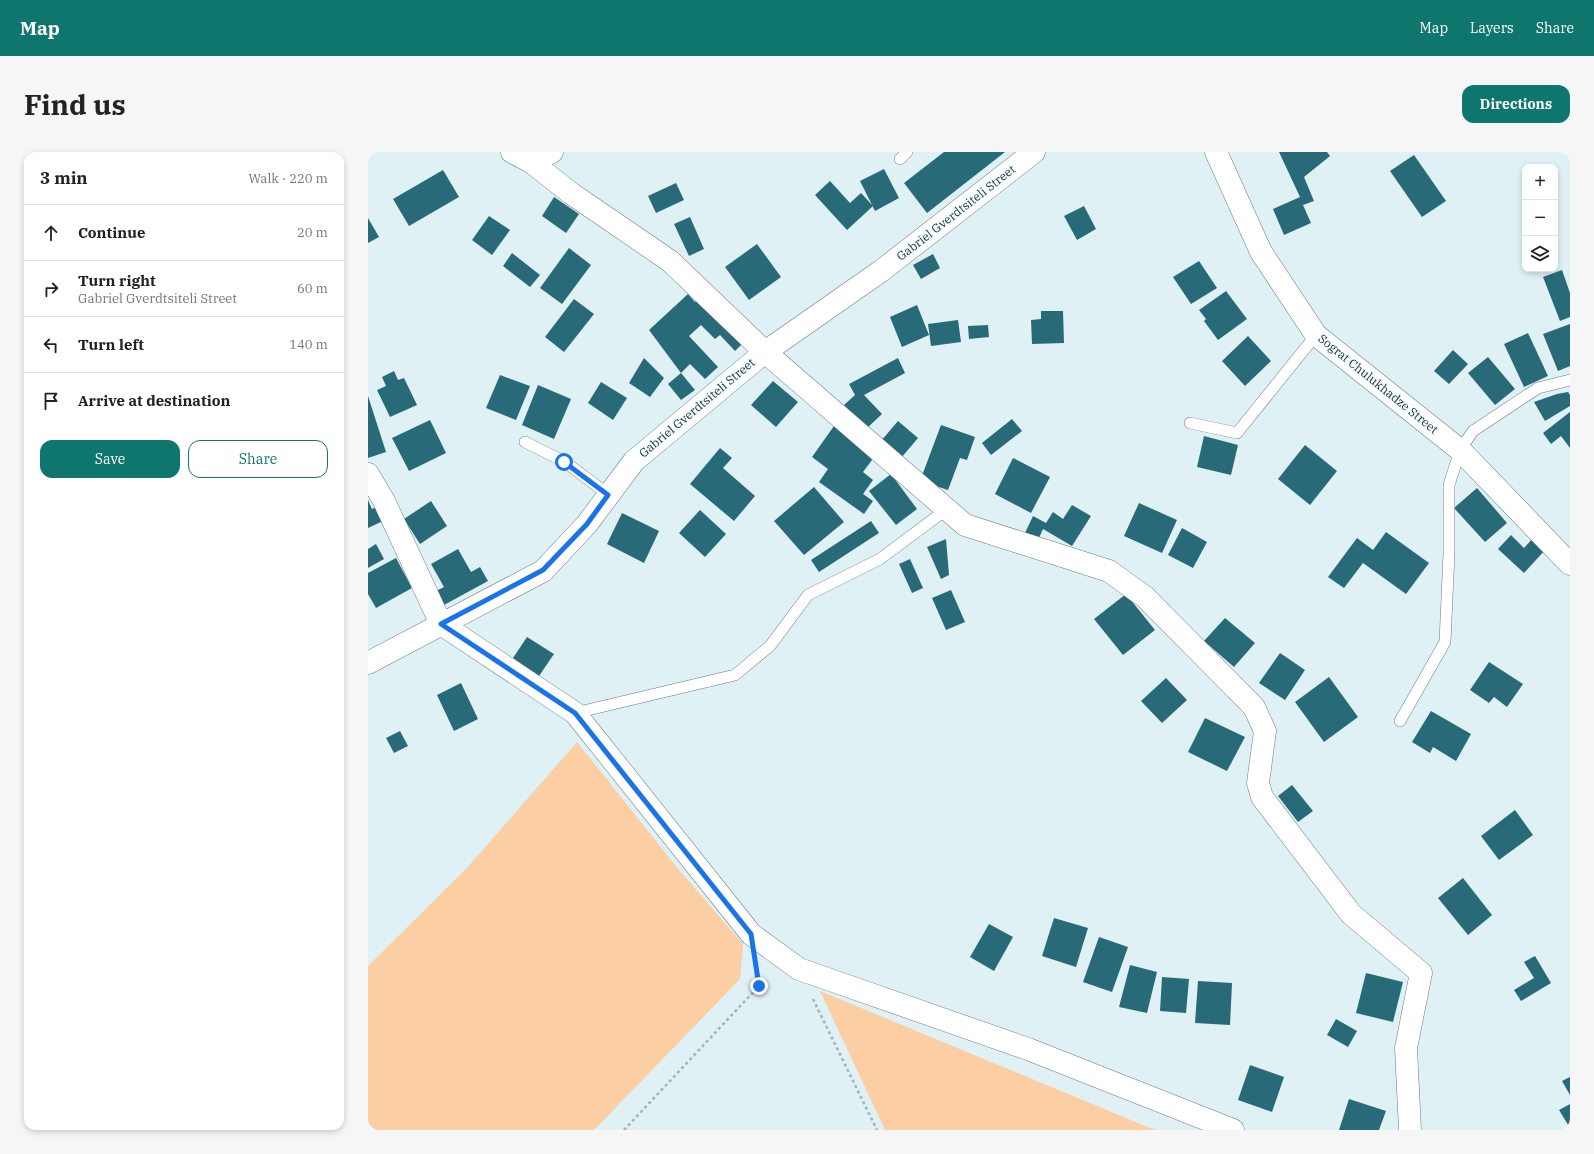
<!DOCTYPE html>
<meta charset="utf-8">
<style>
body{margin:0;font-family:"IBM Plex Serif",serif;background:#f6f6f6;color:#222}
.controls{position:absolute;right:12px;top:12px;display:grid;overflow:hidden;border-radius:8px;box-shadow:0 2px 6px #0003}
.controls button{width:36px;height:36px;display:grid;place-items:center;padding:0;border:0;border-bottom:1px solid #e0e0e0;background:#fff;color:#222;font:20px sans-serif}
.stop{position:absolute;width:12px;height:12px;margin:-9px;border:3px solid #1a73e8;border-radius:50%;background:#fff}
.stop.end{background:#1a73e8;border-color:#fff;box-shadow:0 1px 4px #0008}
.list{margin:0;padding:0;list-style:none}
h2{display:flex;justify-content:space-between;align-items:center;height:52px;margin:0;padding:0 16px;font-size:17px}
h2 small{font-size:13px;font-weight:400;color:#767676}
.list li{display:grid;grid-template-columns:26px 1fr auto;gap:12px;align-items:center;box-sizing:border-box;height:56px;padding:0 16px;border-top:1px solid #e0e0e0}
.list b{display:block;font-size:15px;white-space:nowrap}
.list p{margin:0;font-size:13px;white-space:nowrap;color:#767676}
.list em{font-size:13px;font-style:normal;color:#767676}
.actions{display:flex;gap:8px;padding:12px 16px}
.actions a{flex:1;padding:9px 0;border:1px solid #0f766e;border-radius:12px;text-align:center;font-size:14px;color:#0f766e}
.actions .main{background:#0f766e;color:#fff}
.icon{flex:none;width:22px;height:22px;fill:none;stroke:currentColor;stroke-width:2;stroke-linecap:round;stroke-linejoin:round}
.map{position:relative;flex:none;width:1202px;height:978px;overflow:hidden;border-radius:12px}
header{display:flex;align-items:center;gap:24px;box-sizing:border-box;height:56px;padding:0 20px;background:#0f766e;color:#fff}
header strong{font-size:19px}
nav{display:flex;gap:22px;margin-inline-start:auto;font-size:14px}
.intro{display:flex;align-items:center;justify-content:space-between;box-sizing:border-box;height:96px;padding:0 24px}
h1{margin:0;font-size:28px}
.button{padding:10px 18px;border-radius:12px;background:#0f766e;color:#fff;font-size:14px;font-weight:700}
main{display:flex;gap:24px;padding:0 24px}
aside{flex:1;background:#fff;border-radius:12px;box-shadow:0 2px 6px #0003}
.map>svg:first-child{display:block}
.green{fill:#fbcea3}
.building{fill:#286a77}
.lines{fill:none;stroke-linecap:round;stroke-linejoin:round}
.service-casing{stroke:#6d7c80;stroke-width:12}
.minor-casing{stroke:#6d7c80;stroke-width:23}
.path{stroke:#a4b2b6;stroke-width:2.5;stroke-dasharray:3 3;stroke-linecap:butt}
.service{stroke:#fff;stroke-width:11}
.minor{stroke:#fff;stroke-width:22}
.route{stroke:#1a73e8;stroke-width:5}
.labels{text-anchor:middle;stroke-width:4;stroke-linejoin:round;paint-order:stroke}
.street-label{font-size:12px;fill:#2b3234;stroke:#f2fcff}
</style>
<header>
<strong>Map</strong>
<nav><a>Map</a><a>Layers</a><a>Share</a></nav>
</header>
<div class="intro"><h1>Find us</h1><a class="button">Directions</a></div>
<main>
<aside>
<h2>3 min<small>Walk · 220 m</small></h2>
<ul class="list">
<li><svg class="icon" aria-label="ahead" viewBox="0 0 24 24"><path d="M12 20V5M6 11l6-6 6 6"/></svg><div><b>Continue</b></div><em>20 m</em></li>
<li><svg class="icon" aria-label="right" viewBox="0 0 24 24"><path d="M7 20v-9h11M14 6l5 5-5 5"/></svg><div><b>Turn right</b><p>Gabriel Gverdtsiteli Street</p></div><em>60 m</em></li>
<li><svg class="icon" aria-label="left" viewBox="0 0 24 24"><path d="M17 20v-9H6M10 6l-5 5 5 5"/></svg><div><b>Turn left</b></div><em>140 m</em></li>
<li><svg class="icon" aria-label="arrive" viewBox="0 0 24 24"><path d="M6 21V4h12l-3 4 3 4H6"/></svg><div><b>Arrive at destination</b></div></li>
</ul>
<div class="actions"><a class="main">Save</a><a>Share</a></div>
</aside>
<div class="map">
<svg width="1202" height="978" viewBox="0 0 1202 978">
<rect width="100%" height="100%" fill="#dff1f5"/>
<g class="green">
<polygon points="209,590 311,718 375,792 372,827 226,978 0,978 0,814 98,717"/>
<polygon points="452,839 782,976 789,978 517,978"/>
</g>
<g class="building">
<polygon points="576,0 637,0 559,61 536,31"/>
<polygon points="911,0 959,0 962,4 936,25 946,49 935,53 943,71 916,83 905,57 932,45"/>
<polygon points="1046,3 1078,49 1054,65 1022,19"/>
<polygon points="516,17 531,46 507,59 492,29"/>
<polygon points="75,18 91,45 41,74 25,47"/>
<polygon points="462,29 482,51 493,41 505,54 479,78 447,43"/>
<polygon points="308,31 316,48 288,61 280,44"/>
<polygon points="186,45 211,62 198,81 174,64"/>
<polygon points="716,54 728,77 709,88 696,64"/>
<polygon points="121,64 142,78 124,103 104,88"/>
<polygon points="322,65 336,97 321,104 306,72"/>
<polygon points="0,66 11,85 0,91"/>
<polygon points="389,92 413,125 381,148 357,115"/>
<polygon points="201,96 223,113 194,152 172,136"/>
<polygon points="144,101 172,123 162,135 135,114"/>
<polygon points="565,102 572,116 553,127 545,113"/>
<polygon points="831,109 849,136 823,152 805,125"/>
<polygon points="1194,118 1202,141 1202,165 1192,169 1175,125"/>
<polygon points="858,139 879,167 850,188 836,169 838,167 831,158"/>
<polygon points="320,142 327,150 332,146 374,192 367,199 352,183 347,187 333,173 321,184 350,215 337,227 322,212 313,221 281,178"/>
<polygon points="206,147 226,162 196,200 177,185"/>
<polygon points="549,153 561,183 534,195 522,165"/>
<polygon points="673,159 695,159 696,191 664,192 663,168 673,167"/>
<polygon points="590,168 593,190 563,194 560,172"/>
<polygon points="1202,172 1202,214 1190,219 1175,182"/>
<polygon points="620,173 621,185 601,187 600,174"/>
<polygon points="1160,181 1180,224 1156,235 1136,192"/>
<polygon points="880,184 903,209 877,234 854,209"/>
<polygon points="1085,198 1100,212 1081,232 1066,219"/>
<polygon points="1120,205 1147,237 1127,253 1100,221"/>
<polygon points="276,206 296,226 282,245 261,231"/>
<polygon points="530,206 537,221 496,243 514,262 498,277 476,253 487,243 481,232"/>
<polygon points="26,219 30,228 36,226 49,253 22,265 9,238 18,234 14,225"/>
<polygon points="313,221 327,238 313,248 300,232"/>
<polygon points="132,223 162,234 148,268 118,256"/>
<polygon points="405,229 430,250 408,275 383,253"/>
<polygon points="233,230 259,246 245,268 220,251"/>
<polygon points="170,233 203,247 186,287 154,273"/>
<polygon points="1200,240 1202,243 1202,254 1177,269 1166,250 1189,242"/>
<polygon points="0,244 18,300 0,306"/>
<polygon points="1202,260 1202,296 1193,284 1183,292 1175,281"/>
<polygon points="644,267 654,279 623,303 614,291"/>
<polygon points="62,268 78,301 41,319 24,286"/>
<polygon points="530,269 550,286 533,306 513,289"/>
<polygon points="573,273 607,285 599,308 592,306 580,338 552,329"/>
<polygon points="466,274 507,304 495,320 505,328 495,342 505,349 496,362 451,330 460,317 444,305"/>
<polygon points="836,284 870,293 863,323 829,315"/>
<polygon points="937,293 969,319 942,353 910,327"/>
<polygon points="352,296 364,306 355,316 387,344 366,369 322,332"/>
<polygon points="645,306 682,325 663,361 627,342"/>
<polygon points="523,322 549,357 528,373 501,339"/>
<polygon points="446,335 476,370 436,403 406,369"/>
<polygon points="1109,336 1139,371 1117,390 1086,356"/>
<polygon points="0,348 4,357 8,355 15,369 0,376"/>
<polygon points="63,349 79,374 52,392 36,367"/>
<polygon points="771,351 809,368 794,401 756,384"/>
<polygon points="704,353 723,364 704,394 675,377 670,388 657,381 665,364 678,371 685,360 695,367"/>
<polygon points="332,358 358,382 337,405 311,381"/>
<polygon points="254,361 291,379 276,411 239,392"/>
<polygon points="503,369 511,381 451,420 443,408"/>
<polygon points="814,376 839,390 825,416 800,403"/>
<polygon points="1018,380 1061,411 1038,442 995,411 976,436 960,425 989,386 1005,398"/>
<polygon points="1143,383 1156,396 1166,385 1179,396 1156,421 1130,397"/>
<polygon points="578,387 581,423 573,427 559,395"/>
<polygon points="8,392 16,407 0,416 0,397"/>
<polygon points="90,397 103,420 112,415 120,429 76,453 68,439 76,435 63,412"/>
<polygon points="28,406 44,436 8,456 0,442 0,421"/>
<polygon points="542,407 555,436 544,441 531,412"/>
<polygon points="583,438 597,470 578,478 564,446"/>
<polygon points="758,442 787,478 755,503 726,467"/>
<polygon points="857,466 887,491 866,515 836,489"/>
<polygon points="159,485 186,502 171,524 145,506"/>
<polygon points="912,501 937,518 917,548 891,531"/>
<polygon points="1121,510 1155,532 1139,555 1126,545 1121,551 1102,538"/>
<polygon points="961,525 990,565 956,590 927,550"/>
<polygon points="798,526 819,548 794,571 773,549"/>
<polygon points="93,531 110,567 86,579 69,543"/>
<polygon points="1063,559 1103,582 1088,609 1065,595 1062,601 1044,590"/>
<polygon points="837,566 877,585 859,619 820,600"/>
<polygon points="32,579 40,594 26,601 18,586"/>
<polygon points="924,633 945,659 930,670 910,644"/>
<polygon points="1147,658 1165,683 1131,708 1113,684"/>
<polygon points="1095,726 1124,763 1100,783 1070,746"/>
<polygon points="686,766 720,776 708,815 674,804"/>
<polygon points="621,772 645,785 626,819 602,805"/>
<polygon points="731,785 760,795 744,840 715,830"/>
<polygon points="1167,804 1183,831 1153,849 1146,838 1166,826 1156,810"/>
<polygon points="762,813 789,820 779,861 751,855"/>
<polygon points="998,821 1035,830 1025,870 988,861"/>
<polygon points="794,825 821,827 818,861 792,859"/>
<polygon points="830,829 864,831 862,873 827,871"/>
<polygon points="968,867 989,879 980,895 959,883"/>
<polygon points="882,913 916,925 904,960 870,948"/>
<polygon points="1202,925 1202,943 1194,929"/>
<polygon points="981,947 1018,959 1011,978 971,978"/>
<polygon points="1202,952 1202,976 1191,958"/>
</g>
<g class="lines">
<defs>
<g id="service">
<polyline points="532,7 539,0"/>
<polyline points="822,271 869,281 948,183"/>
<polyline points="157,290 197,310 241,343"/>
<polyline points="207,561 367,523 402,494 440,443 512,407 579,357"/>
<polyline points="1032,569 1077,490 1081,401 1081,333 1092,298 1105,279 1170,236 1202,228"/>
</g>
<g id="minor">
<polyline points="144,0 163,10 204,42 302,109 397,200 597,373 741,419 777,445 886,555 897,579 890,631 894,645 983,762 1053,821 1038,896 1042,978"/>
<polyline points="848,0 893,100 948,183 1092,298 1202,412"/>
<polyline points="163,10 184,0"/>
<polyline points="0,322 16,349 73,472 207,561 383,782 431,817 660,897 865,978"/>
<polyline points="0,511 175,419 219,372 266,309 397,200 513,119 666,0"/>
</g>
</defs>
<use href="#service" class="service-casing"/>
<use href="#minor" class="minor-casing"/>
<g class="path">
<polyline points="445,847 509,978"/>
<polyline points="256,978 391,834 388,814"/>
</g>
<use href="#service" class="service"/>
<use href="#minor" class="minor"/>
</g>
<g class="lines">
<polyline class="route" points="196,310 240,343 219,372 175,418 73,472 207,561 383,782 391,834"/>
</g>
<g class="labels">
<g class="street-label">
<text transform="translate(588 61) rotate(-38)" y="4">Gabriel Gverdtsiteli Street</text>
<text transform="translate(1010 232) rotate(39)" y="4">Sograt Chulukhadze Street</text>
<text transform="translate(329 256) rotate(-40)" y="4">Gabriel Gverdtsiteli Street</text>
</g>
</g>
</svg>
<div class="controls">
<button>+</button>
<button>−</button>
<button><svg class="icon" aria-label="layers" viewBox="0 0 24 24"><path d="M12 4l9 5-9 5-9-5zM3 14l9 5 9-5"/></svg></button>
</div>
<div class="stop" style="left:196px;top:310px"></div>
<div class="stop end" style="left:391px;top:834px"></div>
</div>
</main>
